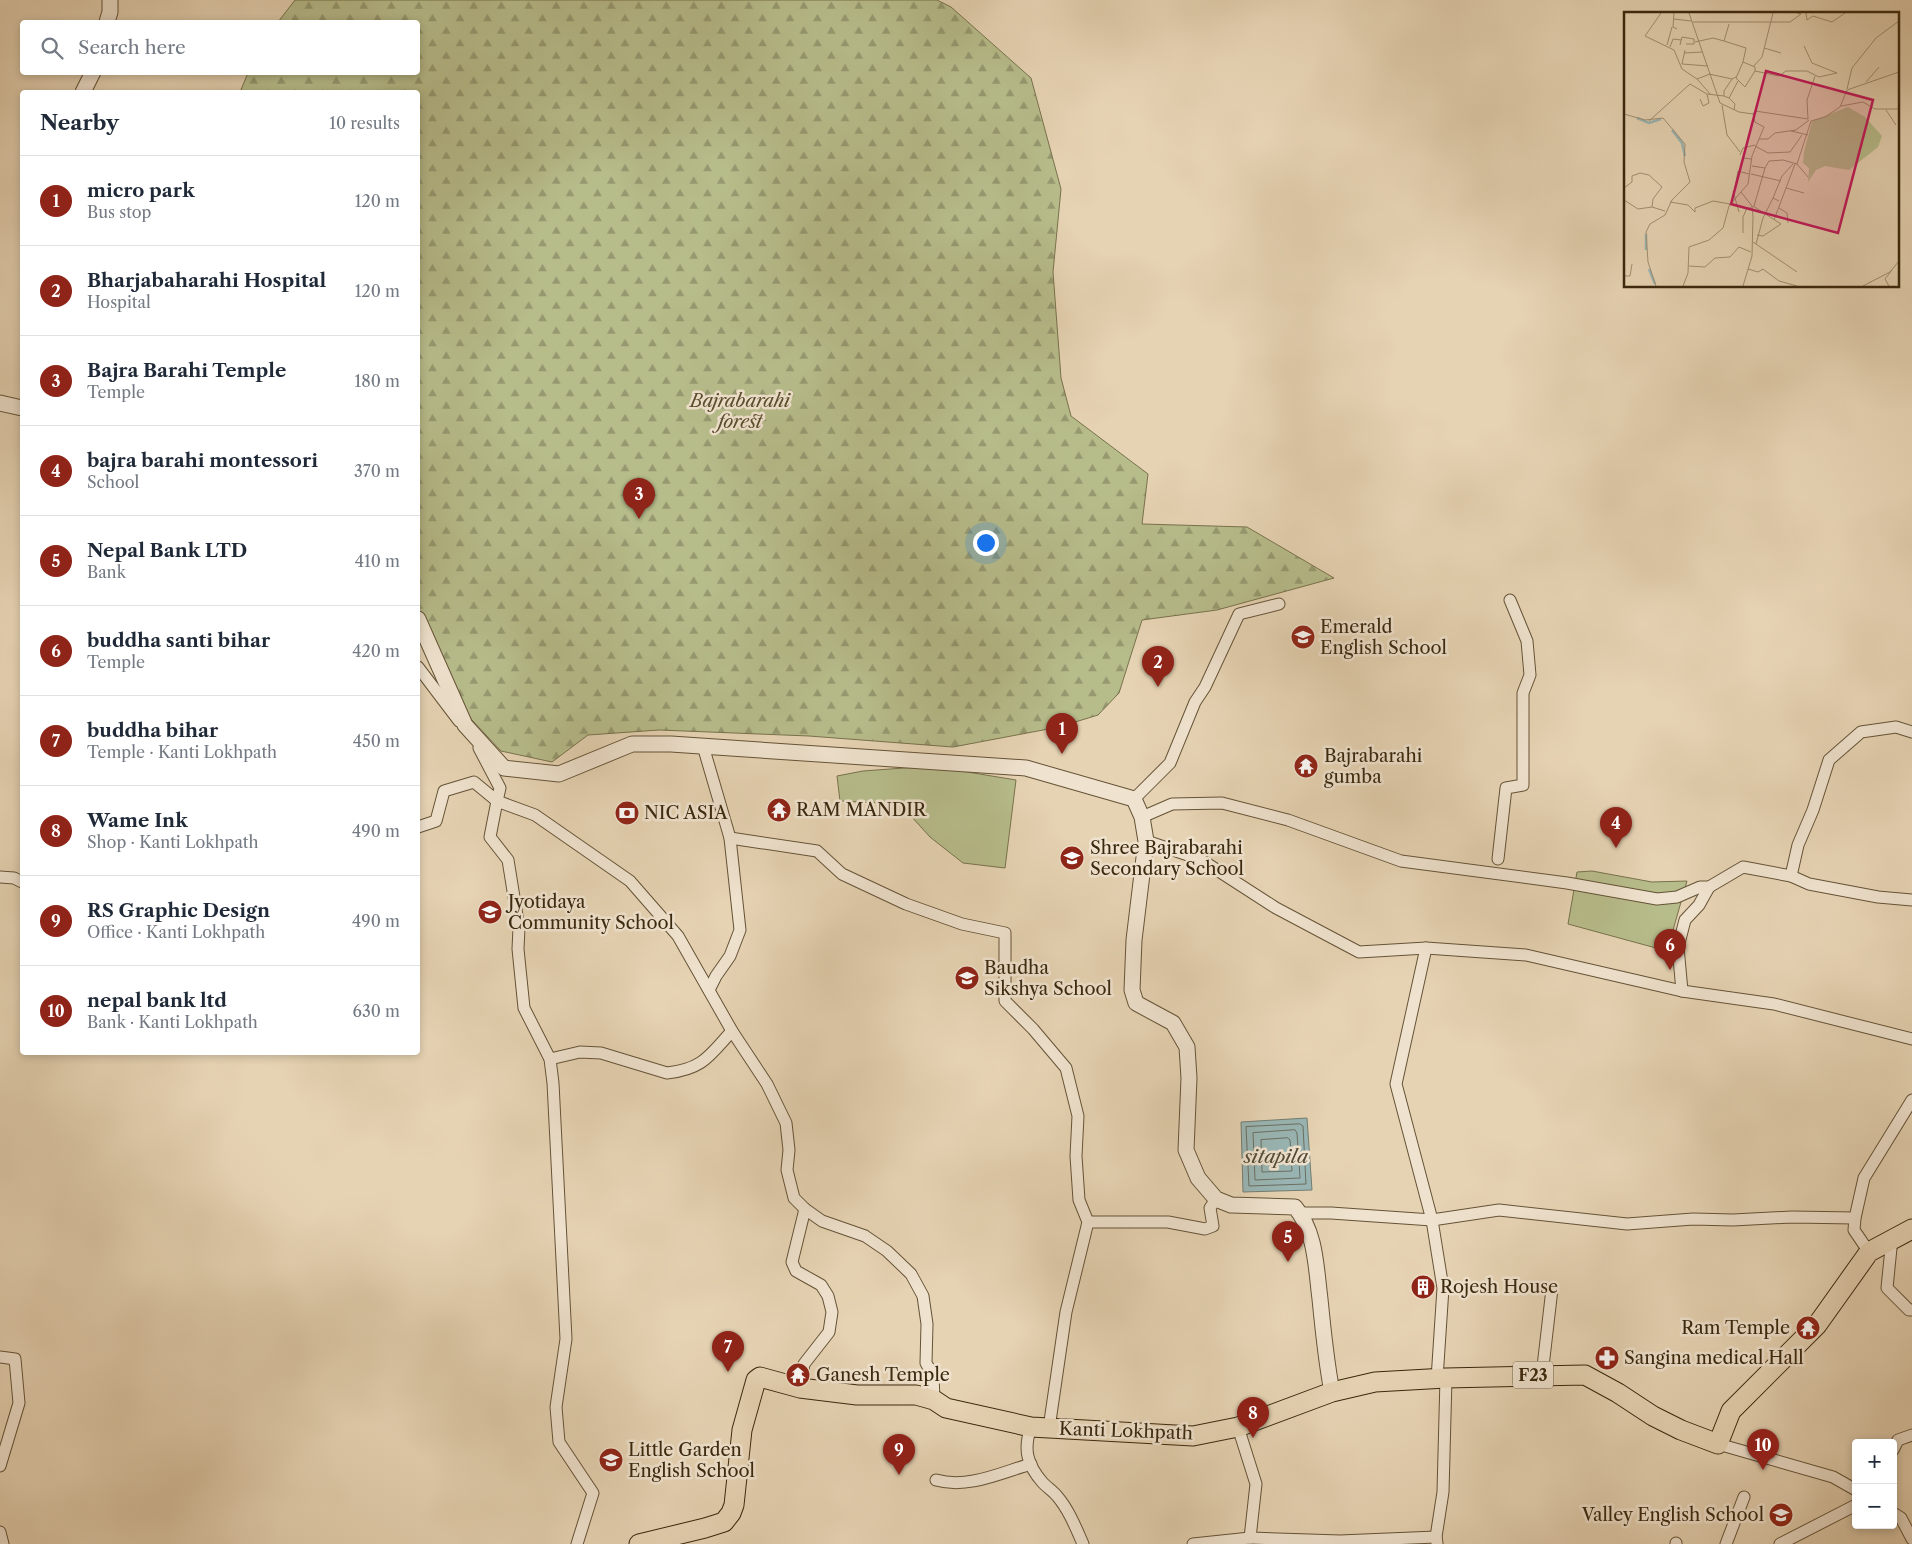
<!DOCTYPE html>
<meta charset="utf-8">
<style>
body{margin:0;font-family:"Libre Caslon Text",serif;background:#f6f6f7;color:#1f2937}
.controls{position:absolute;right:15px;bottom:15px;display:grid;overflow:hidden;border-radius:5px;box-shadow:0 2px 8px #0003}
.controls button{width:45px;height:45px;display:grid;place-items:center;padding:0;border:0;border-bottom:1px solid #e0e1e3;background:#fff;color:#1f2937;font:25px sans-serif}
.you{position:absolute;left:985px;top:542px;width:18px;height:18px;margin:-12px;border:4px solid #fff;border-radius:50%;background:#1a73e8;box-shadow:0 0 0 8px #1a73e833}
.badge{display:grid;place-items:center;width:32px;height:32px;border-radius:50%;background:#8f2418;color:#fff;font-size:16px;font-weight:700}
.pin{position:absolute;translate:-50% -41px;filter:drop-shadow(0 1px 2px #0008)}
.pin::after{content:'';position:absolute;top:26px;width:18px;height:15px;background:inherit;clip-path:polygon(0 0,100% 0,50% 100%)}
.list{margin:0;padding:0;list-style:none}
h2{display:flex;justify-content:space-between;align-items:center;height:65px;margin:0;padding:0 20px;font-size:21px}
h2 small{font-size:16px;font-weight:400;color:#747a83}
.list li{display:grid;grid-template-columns:32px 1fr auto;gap:15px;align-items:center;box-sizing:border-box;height:90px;padding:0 20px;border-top:1px solid #e0e1e3}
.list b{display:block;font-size:19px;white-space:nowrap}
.list p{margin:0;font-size:16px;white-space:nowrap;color:#747a83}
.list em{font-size:16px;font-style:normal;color:#747a83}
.icon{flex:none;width:28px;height:28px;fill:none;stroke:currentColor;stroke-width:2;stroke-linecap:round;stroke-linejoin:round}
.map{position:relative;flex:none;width:1912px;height:1544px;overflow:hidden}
.search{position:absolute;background:#fff;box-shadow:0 2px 8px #0003;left:20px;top:20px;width:400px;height:55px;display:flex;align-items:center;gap:12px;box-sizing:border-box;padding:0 18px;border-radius:5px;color:#747a83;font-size:19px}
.panel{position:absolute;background:#fff;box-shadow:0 2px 8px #0003;left:20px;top:90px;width:400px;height:965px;border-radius:5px}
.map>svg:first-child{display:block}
.forest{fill:url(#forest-firs);stroke:#78724c}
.park{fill:#b7bc8b;stroke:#78724c}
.water{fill:#99b6b5;stroke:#737d72}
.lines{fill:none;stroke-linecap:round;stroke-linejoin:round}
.shore{stroke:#6a6f62;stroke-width:1}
.minor-casing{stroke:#655337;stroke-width:13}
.tertiary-casing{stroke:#655337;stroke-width:17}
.primary-casing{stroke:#3a280e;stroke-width:21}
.minor{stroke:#efe2ce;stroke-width:11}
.tertiary{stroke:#efe2ce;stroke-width:15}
.primary{stroke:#e6d3b3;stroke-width:19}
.labels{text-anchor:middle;stroke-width:5;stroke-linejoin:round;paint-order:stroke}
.shield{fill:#efe2ce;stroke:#706048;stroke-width:1}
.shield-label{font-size:16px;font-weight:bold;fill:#3a280e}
.park-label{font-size:18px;font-style:italic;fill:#594d2d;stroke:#efe2ce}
.poi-label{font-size:18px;fill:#3a280e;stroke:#efe2ce;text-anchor:start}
.street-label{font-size:18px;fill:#3a280e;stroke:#efe2ce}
.water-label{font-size:19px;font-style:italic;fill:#524c38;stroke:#efe2ce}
.inset-river{fill:none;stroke:#99b6b5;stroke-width:2.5}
.inset-road{fill:none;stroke:#a18f71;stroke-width:1}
.view{fill:#c2185b;fill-opacity:0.15;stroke:#c2185b;stroke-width:2.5}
.inset-edge{fill:none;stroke:#3a280e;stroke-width:2.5}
</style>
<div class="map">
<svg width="1912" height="1544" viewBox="0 0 1912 1544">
<defs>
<pattern id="forest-firs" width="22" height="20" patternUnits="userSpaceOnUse" patternTransform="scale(1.25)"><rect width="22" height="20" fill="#b7bc8b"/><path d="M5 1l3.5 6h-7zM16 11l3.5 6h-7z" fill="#969970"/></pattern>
</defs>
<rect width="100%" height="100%" fill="#e6d3b3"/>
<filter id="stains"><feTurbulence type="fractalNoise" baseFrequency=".004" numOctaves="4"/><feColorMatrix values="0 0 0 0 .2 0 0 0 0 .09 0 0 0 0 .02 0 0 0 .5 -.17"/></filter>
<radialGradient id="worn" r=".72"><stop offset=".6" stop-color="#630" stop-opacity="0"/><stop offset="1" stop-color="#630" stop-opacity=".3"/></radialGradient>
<polygon class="forest" points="295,0 937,0 951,7 1031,78 1061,189 1053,272 1061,378 1071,416 1148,474 1142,524 1247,527 1334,578 1217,610 1142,620 1119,693 1098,715 1059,727 953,747 809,736 659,730 588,735 552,762 501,751 471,719 418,632 418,92 240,92 248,73 418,72 418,22 278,22"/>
<g class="park">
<polygon points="931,766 1016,780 1005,868 963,863 930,837 900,804 840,801 837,776 863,771"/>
<polygon points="1592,871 1652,882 1687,881 1667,951 1568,924 1577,872"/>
</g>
<polygon class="water" points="1307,1118 1312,1190 1243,1192 1241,1122"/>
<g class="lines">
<g class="shore">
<polygon points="1300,1124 1303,1126 1306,1184 1249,1186 1246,1127"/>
<polygon points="1295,1130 1297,1133 1300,1178 1255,1180 1253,1133"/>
<polygon points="1288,1138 1290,1140 1292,1171 1262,1172 1261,1140"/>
</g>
<defs>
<g id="minor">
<polyline points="418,667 459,721"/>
<polyline points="703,746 730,838 740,930 730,956 716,976 709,990"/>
<polyline points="479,748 500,788 497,801 535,815 630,881 678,936 732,1031 767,1084 786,1123 789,1150 787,1170 794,1198 805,1209 822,1221 865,1236 887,1251 911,1274 923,1296 927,1324 926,1363 933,1375 934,1400"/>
<polyline points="1134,799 1170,763 1195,702 1205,687 1239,614 1279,604"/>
<polyline points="1142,817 1172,804 1222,803 1288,820 1401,861 1567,883 1657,899 1677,897 1700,887 1709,887 1743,867 1791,876 1809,884 1878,897 1912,900"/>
<polyline points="418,827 436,821 444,791 474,782 497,801 490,837 508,860 519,928 518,949 524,1008 550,1059 553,1083 566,1339 556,1407 559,1442 593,1493 577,1544"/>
<polyline points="730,838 817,851 842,874 906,904 962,924 1005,933 1005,1001 1033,1029 1066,1068 1078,1116 1076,1156 1079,1200 1088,1222 1066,1312 1049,1428"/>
<polyline points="1146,841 1200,859 1276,908 1359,952 1426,948 1526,955 1682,991 1678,947 1685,920 1699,905 1709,887"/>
<polyline points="1498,859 1506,788 1523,785 1523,693 1530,675 1527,641 1510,600"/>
<polyline points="1791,876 1798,845 1813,810 1829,760 1861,732 1896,727 1912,732"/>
<polyline points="0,877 14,878 22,882"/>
<polyline points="1426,948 1396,1084 1432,1220 1443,1288 1437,1379"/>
<polyline points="1682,991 1774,1004 1912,1039"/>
<path d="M550,1059L580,1052L601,1053L667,1073C703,1069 709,1056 732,1031"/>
<polyline points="1300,1213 1331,1213 1432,1220 1499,1210 1627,1224 1693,1219 1733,1220 1792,1217 1855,1218"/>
<polyline points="1088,1222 1168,1222 1205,1229 1213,1226 1210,1208 1216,1199"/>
<polyline points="1892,1238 1887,1288 1909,1310 1912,1310"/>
<polyline points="1869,1252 1854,1230 1855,1218 1864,1178 1912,1100"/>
<polyline points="0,1357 15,1359 19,1403 0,1466"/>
<polyline points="1542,1375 1552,1289"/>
<polyline points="800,1388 804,1364 829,1332 832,1312 828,1296 821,1285 796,1271 792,1262 805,1209"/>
<path d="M1031,1427C1023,1449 1027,1465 1043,1483C1048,1488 1053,1491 1057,1496C1069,1510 1076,1528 1083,1544"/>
<polyline points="1238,1427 1256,1484 1250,1538 1340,1541 1436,1537"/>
<polyline points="1718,1444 1833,1477 1856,1490"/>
<polyline points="1893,1450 1898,1440 1912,1435"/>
<path d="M936,1480C968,1489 1000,1473 1031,1464"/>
<polyline points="1893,1513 1901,1518 1912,1539"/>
<polyline points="0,1532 3,1544"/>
<polyline points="1437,1543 1436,1537 1443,1492 1446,1378"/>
<polyline points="1193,1544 1250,1538"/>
<polyline points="1676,1544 1676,1543"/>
<polyline points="1726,1544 1744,1497"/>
<polyline points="1780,1544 1856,1505"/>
</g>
<g id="tertiary">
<polyline points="107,22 110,12 110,0"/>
<polyline points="83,92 93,72"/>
<polyline points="0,403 22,408"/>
<path d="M418,619L465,725L504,768L559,774L632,744H671L1026,768L1134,799L1142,817L1146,841L1134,940L1132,990L1136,1003L1173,1023L1187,1047L1189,1078L1186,1150L1198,1178L1216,1199L1231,1205L1295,1207C1316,1232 1316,1268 1320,1299C1323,1330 1326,1361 1332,1392"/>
</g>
<polyline id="primary" points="639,1544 705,1528 724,1522 731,1513 734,1505 742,1430 756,1380 760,1377 800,1388 857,1395 916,1395 934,1400 946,1408 1031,1427 1193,1436 1238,1427 1332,1392 1375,1382 1446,1378 1585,1375 1618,1393 1653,1416 1681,1430 1718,1444 1731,1411 1817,1325 1869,1252 1912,1229"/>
</defs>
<use href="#minor" class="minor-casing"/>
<use href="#tertiary" class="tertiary-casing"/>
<use href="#primary" class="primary-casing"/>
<use href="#minor" class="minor"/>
<use href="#tertiary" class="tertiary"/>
<use href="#primary" class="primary"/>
</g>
<defs>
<symbol id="school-disc" viewBox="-11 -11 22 22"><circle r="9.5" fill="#8f2418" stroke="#efe2ce"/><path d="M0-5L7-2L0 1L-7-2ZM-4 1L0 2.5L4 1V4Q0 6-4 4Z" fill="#fff"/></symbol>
<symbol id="temple-disc" viewBox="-11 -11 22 22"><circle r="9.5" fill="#8f2418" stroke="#efe2ce"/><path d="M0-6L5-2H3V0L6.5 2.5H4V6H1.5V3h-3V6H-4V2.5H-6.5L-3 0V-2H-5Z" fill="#fff"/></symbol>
<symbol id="bank-disc" viewBox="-11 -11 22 22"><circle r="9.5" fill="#8f2418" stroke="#efe2ce"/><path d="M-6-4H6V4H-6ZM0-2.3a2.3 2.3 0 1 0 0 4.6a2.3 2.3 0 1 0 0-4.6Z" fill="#fff"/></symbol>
<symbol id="building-disc" viewBox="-11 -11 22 22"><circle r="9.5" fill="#8f2418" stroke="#efe2ce"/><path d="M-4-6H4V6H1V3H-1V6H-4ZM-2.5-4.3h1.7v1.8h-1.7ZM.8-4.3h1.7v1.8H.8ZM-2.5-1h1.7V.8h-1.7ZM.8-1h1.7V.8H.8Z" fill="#fff"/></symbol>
<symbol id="pharmacy-disc" viewBox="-11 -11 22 22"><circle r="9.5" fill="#8f2418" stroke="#efe2ce"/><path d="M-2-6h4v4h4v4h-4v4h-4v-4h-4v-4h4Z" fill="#fff"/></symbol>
</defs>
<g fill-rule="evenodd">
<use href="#school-disc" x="1289" y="623" width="28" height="28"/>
<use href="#temple-disc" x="1292" y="752" width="28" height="28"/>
<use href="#temple-disc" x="765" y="796" width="28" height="28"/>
<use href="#bank-disc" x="613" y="799" width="28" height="28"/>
<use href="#school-disc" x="1058" y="844" width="28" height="28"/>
<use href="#school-disc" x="476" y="898" width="28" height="28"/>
<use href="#school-disc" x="953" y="964" width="28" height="28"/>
<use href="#building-disc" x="1409" y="1273" width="28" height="28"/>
<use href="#temple-disc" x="1794" y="1314" width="28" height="28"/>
<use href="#pharmacy-disc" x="1593" y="1344" width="28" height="28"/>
<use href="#temple-disc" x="784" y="1361" width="28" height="28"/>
<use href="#school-disc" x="597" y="1446" width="28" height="28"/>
<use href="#school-disc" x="1767" y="1501" width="28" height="28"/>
</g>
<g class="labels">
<rect class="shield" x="1513" y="1361.5" width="40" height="27" rx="4"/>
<g class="shield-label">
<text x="1533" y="1381">F23</text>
</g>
<g class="park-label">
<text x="740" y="407">Bajrabarahi<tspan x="740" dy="21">forest</tspan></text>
</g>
<g class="poi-label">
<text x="1320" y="633">Emerald<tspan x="1320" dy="21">English School</tspan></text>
<text x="1324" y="762">Bajrabarahi<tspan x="1324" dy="21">gumba</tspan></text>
<text x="796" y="816">RAM MANDIR</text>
<text x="644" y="819">NIC ASIA</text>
<text x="1090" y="854">Shree Bajrabarahi<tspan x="1090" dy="21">Secondary School</tspan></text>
<text x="508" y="908">Jyotidaya<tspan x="508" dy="21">Community School</tspan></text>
<text x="984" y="974">Baudha<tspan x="984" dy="21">Sikshya School</tspan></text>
<text x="1440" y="1293">Rojesh House</text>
<text x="1790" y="1334" text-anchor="end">Ram Temple</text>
<text x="1624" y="1364">Sangina medical Hall</text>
<text x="816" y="1381">Ganesh Temple</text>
<text x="628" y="1456">Little Garden<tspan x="628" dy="21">English School</tspan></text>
<text x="1764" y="1521" text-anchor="end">Valley English School</text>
</g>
<g class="street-label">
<text transform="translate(1126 1431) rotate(2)" y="6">Kanti Lokhpath</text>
</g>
<g class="water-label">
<text x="1276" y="1163">sitapila</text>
</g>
</g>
<g transform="translate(1624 12)">
<rect width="275" height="275" fill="#e6d3b3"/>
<path d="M224,95L241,105L258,124L254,135L225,158L201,154L192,158L184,170L185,156L179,151L180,140L188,109Z" fill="#b7bc8b"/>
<path class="inset-river" d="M13,106L25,111L37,107M48,118L58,131L61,144M22,222V238M25,257L31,272"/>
<path class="inset-road" d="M37,1L21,24L50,38L58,57L73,67M50,1L49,15L53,17M65,1L96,91L115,100L129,102L131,110L140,115L128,144L124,172L117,180L128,194L129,204L128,244L119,274M182,1L183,8L189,4L208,10L221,1M50,7L67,9M69,10H166L177,2L173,1M100,29L122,36L119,50L131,55V59L155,64L162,59H183L195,65L213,61L188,51L180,34M71,30L89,26L100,29L105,12M43,33L48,15M56,33L58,25L70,27V32H62M46,35L49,27L57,28M140,36L157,41M61,38L58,52L84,54M60,41L79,40M119,50L112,66L121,75L131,59M129,55L138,45L149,1M85,62L108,67L112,65M86,62L73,67L87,83M242,70L255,55M223,77L228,56L252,26L275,9M105,86L100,84V79L108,67M76,87L79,94L85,91L83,82M98,93L103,123L116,140M217,94L239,90L251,97H275M110,98L111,92L105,86L114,69M262,98L272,113M0,102L21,108L39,106L61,132L60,150L66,170L48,188L41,203L26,212L22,220L24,250L32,274M129,102L131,99L184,107L183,88L191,64M25,109L66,72L83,82L100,84M167,119L184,123M135,127H144L151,121L172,118L185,108M131,134L144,141L166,140L178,123M116,143L119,136L131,133M173,152L184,165M128,154L141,156L145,149L159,148L173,152L187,109L201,105L216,95L223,78L275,60M116,159L119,146L127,147M127,162L157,169M111,175L114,159L125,162M0,176L8,170V164L16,161L25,163L38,175L29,187L28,195L41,199M162,176L180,181M109,179L115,200M0,188L14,197L28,195M155,189L149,186L158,164L169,152M46,190L64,193L71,200V196L89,189L106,192M129,194L157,212L139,224L133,223M130,194L141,156M155,196L163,201L164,211M150,208L171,152M119,221V205L123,196H128M129,230L173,260M132,232L139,206L149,186M65,254L81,255L91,246L106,245L115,235L127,240M124,257L134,260L139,257L155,269L173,274M0,264H6L8,252M59,274L64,261L65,235L85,228L99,216L105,194L117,180M239,274L266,260L275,249M265,274L261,267L268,258"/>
<path class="view" d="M142,59L249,88L214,221L107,192Z"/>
<rect width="275" height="275" class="inset-edge"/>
</g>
<rect width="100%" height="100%" filter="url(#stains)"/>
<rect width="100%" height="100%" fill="url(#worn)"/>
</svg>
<div class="controls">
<button>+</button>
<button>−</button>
</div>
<div class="you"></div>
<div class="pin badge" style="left:1062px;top:754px">1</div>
<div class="pin badge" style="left:1158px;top:687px">2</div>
<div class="pin badge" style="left:639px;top:519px">3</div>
<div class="pin badge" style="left:1616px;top:848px">4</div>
<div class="pin badge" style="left:1288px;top:1262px">5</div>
<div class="pin badge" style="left:1670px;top:970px">6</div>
<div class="pin badge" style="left:728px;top:1372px">7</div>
<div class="pin badge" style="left:1253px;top:1438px">8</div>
<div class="pin badge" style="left:899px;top:1475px">9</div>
<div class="pin badge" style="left:1763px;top:1470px">10</div>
<div class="search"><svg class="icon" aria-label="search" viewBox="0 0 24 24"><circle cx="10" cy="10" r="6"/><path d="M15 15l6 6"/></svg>Search here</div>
<section class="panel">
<h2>Nearby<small>10 results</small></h2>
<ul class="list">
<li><span class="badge">1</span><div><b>micro park</b><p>Bus stop</p></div><em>120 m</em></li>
<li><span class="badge">2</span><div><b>Bharjabaharahi Hospital</b><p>Hospital</p></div><em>120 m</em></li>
<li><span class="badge">3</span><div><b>Bajra Barahi Temple</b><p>Temple</p></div><em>180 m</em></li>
<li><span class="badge">4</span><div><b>bajra barahi montessori</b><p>School</p></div><em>370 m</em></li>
<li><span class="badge">5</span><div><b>Nepal Bank LTD</b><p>Bank</p></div><em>410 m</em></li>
<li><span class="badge">6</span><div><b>buddha santi bihar</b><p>Temple</p></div><em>420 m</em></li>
<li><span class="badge">7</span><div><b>buddha bihar</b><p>Temple · Kanti Lokhpath</p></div><em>450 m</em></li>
<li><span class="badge">8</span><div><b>Wame Ink</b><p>Shop · Kanti Lokhpath</p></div><em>490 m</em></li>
<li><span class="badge">9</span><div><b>RS Graphic Design</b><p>Office · Kanti Lokhpath</p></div><em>490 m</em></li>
<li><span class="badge">10</span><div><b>nepal bank ltd</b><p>Bank · Kanti Lokhpath</p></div><em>630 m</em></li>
</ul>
</section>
</div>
